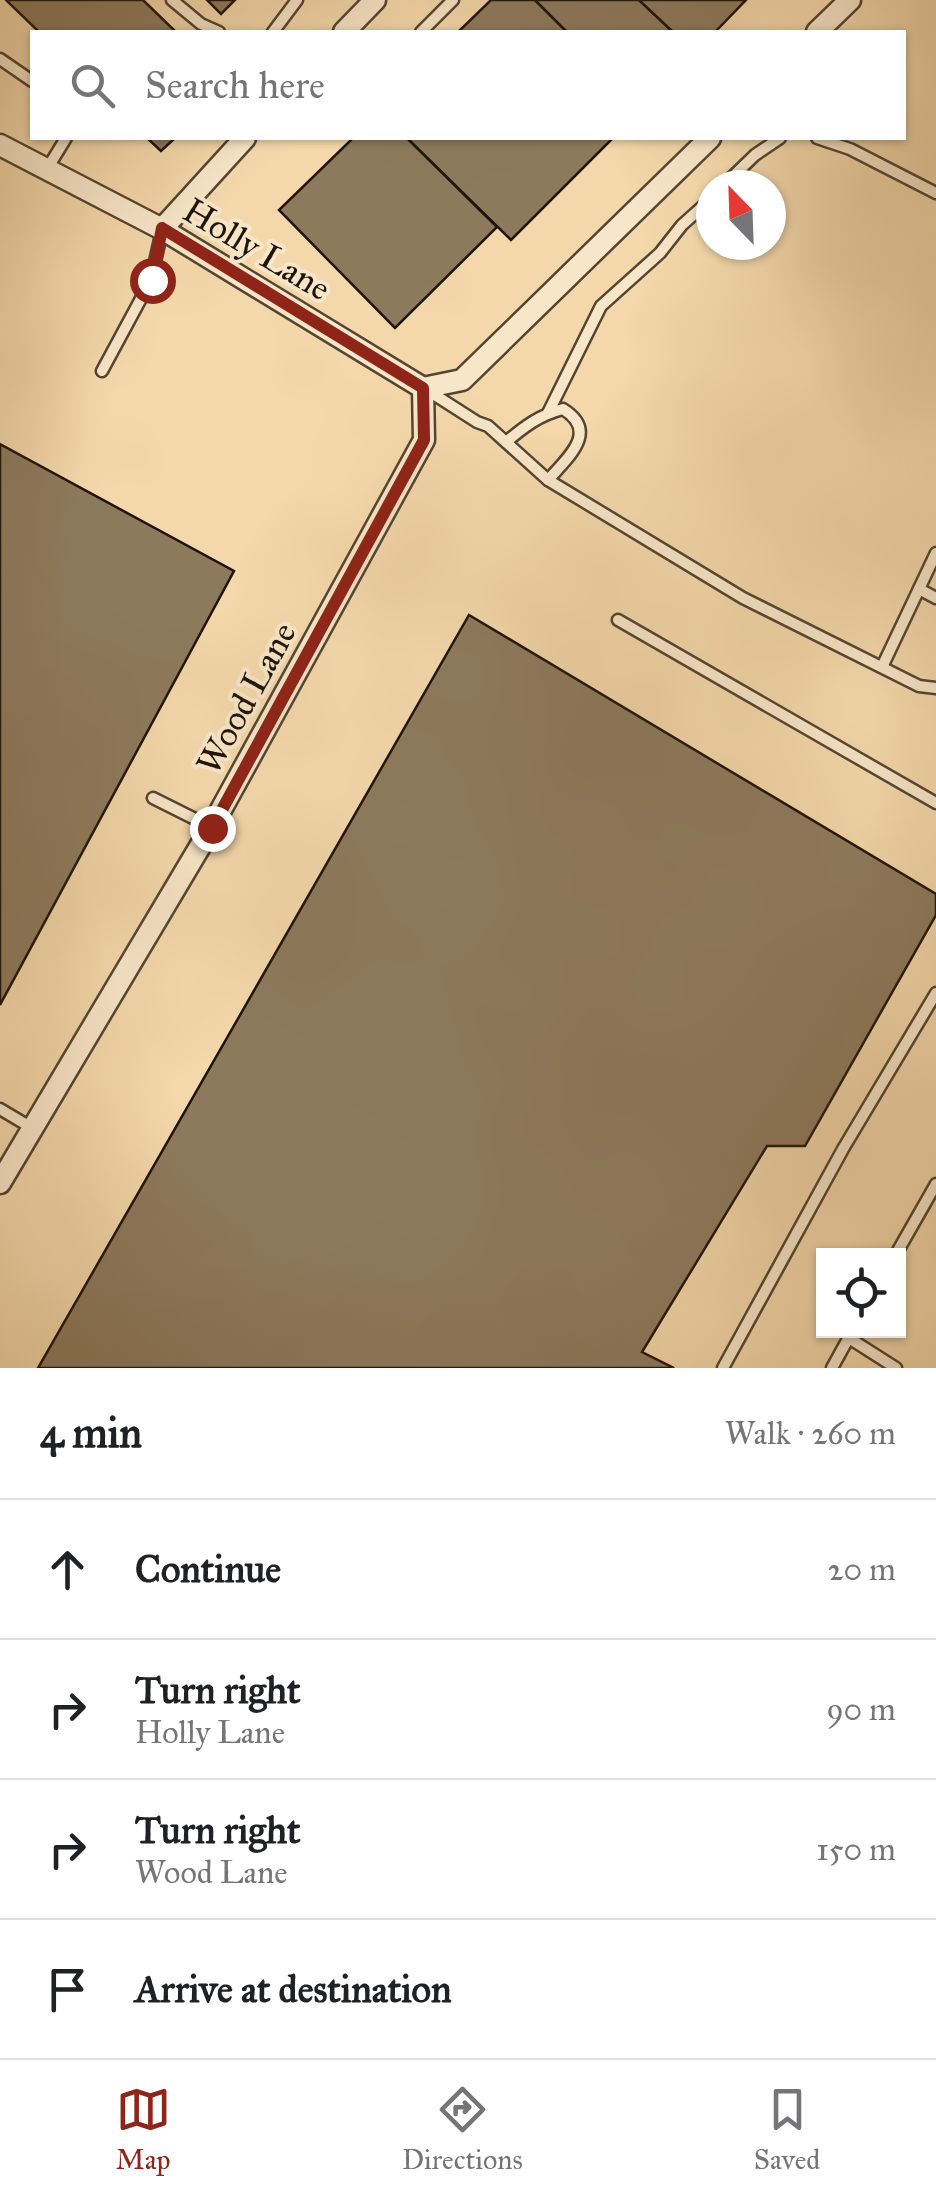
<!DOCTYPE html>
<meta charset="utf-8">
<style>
body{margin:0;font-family:"IM FELL Great Primer",serif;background:#f6f6f6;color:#202124}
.controls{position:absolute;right:30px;bottom:30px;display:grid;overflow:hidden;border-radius:0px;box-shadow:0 2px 8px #0004}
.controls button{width:90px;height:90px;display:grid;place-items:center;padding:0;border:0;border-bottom:2px solid #e0e0e0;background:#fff;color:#202124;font:50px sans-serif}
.compass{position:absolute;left:696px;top:170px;width:90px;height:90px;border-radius:50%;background:#fff;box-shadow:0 2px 8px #0004;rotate:337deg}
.stop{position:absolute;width:30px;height:30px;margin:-22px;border:8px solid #8f2418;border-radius:50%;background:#fff}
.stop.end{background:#8f2418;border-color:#fff;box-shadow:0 2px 10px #0008}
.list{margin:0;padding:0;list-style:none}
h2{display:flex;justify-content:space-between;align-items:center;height:130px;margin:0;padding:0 40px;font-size:42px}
h2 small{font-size:32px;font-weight:400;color:#757577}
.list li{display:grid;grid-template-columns:65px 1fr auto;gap:30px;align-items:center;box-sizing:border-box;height:140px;padding:0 40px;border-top:2px solid #e0e0e0}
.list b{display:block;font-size:38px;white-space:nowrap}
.list p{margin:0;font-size:32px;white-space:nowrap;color:#757577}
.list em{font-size:32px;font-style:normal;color:#757577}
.icon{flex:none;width:55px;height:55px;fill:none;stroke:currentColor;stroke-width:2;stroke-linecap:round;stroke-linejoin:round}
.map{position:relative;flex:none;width:936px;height:1368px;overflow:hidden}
.search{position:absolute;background:#fff;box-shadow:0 2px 8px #0004;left:30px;right:30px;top:30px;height:110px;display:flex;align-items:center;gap:25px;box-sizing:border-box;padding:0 35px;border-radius:0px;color:#757577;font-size:38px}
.sheet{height:690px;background:#fff}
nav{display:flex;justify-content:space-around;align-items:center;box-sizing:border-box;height:140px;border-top:2px solid #e0e0e0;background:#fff;font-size:28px;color:#757577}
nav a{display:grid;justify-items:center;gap:5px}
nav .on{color:#8f2418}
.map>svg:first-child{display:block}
.building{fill:#8d7a5d;stroke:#1e1409;stroke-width:2.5}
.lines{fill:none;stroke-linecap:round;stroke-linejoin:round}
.lane-casing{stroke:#544532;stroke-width:15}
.street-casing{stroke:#544532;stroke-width:25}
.lane{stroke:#f8e6c8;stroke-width:10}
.street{stroke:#f8e6c8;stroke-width:20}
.route{stroke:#8f2418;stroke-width:12}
.labels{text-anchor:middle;stroke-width:8;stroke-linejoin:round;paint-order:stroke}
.street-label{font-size:35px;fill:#1e1409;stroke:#f8e6c8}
</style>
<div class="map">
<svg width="936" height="1368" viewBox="0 0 936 1368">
<rect width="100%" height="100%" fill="#f4d8ab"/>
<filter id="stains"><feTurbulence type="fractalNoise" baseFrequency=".002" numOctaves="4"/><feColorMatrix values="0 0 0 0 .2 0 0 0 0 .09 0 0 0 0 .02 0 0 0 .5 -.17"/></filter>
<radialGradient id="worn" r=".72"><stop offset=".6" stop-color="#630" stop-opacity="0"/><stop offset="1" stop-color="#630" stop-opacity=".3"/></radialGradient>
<g class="building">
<polygon points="6,0 143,0 176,32 39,32"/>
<polygon points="207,0 235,0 221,14"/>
<polygon points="491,0 535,0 567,32 458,32"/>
<polygon points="535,0 639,0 673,32 567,32"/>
<polygon points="639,0 746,0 715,32 673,32"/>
<polygon points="147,138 175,138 161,151"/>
<polygon points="353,138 407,138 497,227 395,328 279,210"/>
<polygon points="407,138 613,138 511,240"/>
<polygon points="0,444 234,571 0,1005"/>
<polygon points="469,615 936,894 936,915 805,1146 767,1146 642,1352 674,1368 38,1368"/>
</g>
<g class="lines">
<defs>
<g id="lane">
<polyline points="172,0 201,24 219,32"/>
<polyline points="273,32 297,0"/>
<polyline points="421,32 453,0"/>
<polyline points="0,59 32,81"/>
<polyline points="817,138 850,149 936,193"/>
<polyline points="47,169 66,138"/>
<polyline points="724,185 755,155 780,138"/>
<polyline points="102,371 151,280 162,230"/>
<polyline points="427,390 477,422 488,426 548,480 743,598 919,686 936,688"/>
<polyline points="548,413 601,306 660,253 682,225 711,199"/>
<path d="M506,442C524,427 539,415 563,409C600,432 567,458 548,480"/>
<polyline points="919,589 936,598"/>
<polyline points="618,620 936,803"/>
<polyline points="882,667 936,553"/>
<polyline points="153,798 211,827"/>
<polyline points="0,1109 32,1128"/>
<polyline points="895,1256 936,1184"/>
<polyline points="849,1338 896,1368"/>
<polyline points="723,1368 843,1149 936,993"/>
<polyline points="832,1368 853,1330"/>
</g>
<g id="street">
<polyline points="344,32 375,0"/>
<polyline points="817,32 850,0"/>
<polyline points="0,145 162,229 423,388"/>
<polyline points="162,229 245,138"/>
<polyline points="423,388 462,380 710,138"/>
<polyline points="0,1183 211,828 424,440 423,388"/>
</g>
</defs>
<use href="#lane" class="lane-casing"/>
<use href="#street" class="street-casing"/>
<use href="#lane" class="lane"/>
<use href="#street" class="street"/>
</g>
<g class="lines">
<polyline class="route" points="152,280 162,228 423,388 424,440 212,828"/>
</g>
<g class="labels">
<g class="street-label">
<text transform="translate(257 249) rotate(31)" y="12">Holly Lane</text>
<text transform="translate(246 698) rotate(-61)" y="12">Wood Lane</text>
</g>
</g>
<rect width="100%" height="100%" filter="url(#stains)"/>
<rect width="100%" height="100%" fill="url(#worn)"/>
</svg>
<div class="controls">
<button><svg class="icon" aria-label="locate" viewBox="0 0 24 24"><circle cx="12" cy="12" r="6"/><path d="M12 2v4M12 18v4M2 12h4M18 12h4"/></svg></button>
</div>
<svg class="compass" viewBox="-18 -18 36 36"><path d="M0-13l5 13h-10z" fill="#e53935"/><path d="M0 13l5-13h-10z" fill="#757577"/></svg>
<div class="stop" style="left:152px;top:280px"></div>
<div class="stop end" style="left:212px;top:828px"></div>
<div class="search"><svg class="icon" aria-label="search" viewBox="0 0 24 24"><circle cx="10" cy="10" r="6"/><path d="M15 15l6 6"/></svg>Search here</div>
</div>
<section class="sheet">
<h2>4 min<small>Walk · 260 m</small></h2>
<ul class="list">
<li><svg class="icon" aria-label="ahead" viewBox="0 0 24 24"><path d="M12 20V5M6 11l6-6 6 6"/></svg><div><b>Continue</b></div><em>20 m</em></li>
<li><svg class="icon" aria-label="right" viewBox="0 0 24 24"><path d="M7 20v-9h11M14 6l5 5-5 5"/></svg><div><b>Turn right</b><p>Holly Lane</p></div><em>90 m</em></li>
<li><svg class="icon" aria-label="right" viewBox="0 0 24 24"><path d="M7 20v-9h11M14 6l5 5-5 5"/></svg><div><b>Turn right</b><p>Wood Lane</p></div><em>150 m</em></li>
<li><svg class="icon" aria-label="arrive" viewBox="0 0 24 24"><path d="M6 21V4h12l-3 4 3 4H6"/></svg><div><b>Arrive at destination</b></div></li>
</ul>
</section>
<nav>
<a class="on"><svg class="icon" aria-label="map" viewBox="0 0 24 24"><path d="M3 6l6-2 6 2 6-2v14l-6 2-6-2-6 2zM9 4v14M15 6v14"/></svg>Map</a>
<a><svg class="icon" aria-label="directions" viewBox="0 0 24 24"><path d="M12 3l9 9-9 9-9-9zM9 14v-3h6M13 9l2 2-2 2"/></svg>Directions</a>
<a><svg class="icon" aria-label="saved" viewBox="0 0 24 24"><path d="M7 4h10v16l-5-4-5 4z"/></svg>Saved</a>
</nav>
